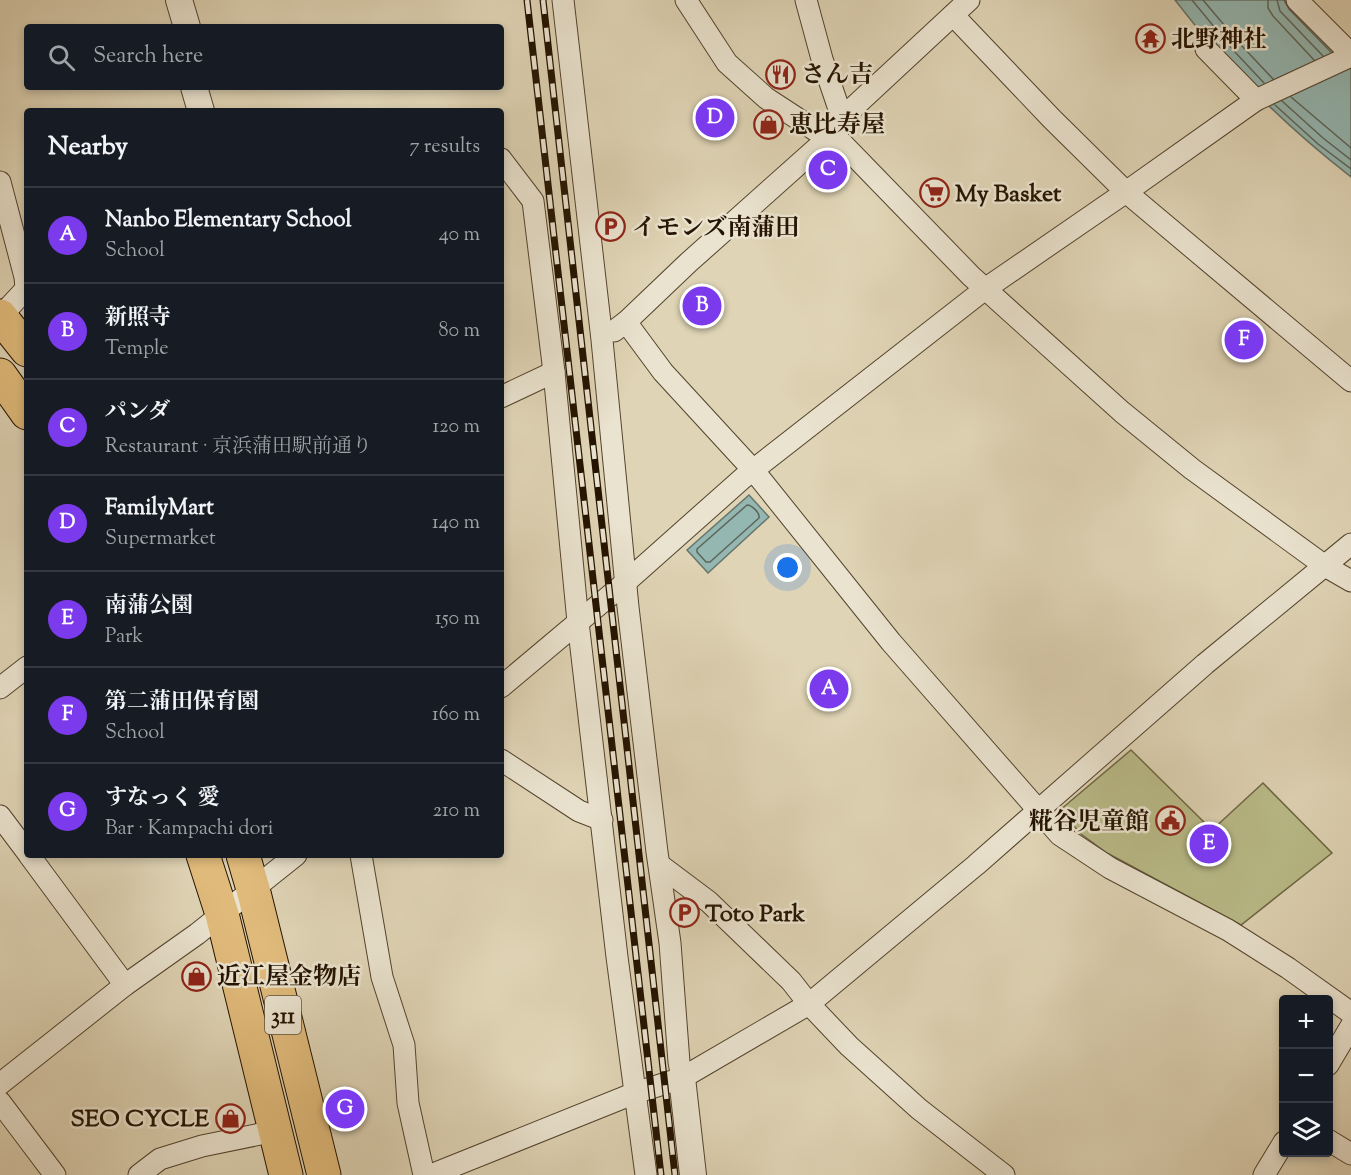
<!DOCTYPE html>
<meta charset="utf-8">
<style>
body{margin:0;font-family:"Sorts Mill Goudy","Noto Serif JP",serif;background:#20242c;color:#f1f3f6}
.controls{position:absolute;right:18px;bottom:18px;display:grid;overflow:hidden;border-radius:6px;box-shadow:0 3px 9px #0003}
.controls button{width:54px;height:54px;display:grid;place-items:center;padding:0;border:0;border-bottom:2px solid #363941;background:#171b24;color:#f1f3f6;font:30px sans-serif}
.you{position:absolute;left:788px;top:568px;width:21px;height:21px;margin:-15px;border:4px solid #fff;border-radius:50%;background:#1a73e8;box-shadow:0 0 0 9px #1a73e833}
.badge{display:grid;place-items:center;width:39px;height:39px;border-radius:50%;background:#7c3aed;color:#fff;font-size:20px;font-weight:700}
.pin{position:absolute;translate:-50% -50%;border:3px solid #fff;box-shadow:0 2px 6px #0006}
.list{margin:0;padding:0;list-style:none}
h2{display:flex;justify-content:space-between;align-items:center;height:78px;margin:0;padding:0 24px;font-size:26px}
h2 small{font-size:20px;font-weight:400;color:#9ea1a6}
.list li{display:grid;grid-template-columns:39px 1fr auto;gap:18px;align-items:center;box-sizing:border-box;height:96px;padding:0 24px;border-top:2px solid #363941}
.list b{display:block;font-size:22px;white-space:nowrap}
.list p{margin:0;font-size:20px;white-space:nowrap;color:#9ea1a6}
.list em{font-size:20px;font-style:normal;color:#9ea1a6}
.icon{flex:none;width:33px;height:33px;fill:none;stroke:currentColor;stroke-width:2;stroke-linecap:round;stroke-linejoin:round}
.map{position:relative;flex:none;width:1351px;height:1175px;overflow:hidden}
.search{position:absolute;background:#171b24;box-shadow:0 3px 9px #0003;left:24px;top:24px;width:480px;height:66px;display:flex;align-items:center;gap:15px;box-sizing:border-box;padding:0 21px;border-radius:6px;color:#9ea1a6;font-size:22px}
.panel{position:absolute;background:#171b24;box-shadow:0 3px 9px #0003;left:24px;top:108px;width:480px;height:750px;border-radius:6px}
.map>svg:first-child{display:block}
.green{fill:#b9bb88;stroke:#6e6744;stroke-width:1.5}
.water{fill:#94b7b2;stroke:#67756b;stroke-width:1.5}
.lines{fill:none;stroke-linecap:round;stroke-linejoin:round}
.shore{stroke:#5c6559;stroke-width:1.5}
.minor-casing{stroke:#53432d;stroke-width:23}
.tertiary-casing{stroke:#53432d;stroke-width:28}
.primary-casing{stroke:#241300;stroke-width:35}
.minor{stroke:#eae3cf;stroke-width:21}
.tertiary{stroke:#eae3cf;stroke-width:26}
.primary{stroke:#e0ba7a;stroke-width:33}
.rail-casing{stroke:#241300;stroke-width:7}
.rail{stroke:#eae3cf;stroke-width:4.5;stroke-dasharray:14;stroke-linecap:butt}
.labels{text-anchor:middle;stroke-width:5;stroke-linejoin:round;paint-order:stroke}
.shield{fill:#eae3cf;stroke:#5f513e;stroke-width:1.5}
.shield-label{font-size:22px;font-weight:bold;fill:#241300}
.poi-label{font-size:24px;font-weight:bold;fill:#241300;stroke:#eae3cf;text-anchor:start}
</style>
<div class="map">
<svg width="1351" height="1175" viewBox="0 0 1351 1175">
<rect width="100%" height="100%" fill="#dfd4b5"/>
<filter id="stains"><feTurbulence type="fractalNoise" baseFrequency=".00333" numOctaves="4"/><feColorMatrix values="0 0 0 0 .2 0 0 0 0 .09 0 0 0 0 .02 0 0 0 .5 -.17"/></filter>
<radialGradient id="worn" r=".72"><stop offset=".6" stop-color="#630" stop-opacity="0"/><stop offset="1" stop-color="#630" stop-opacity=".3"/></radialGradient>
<polygon class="green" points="1131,750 1212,830 1263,783 1332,853 1241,925 1107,853 1081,834 1060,810"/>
<g class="water">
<path d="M1175,0H1288L1351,62V177C1282,123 1228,69 1175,0Z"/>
<polygon points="749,495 769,517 708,573 687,550"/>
</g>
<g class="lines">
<g class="shore">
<polyline points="1192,0 1234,51 1264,83"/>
<polyline points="1203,0 1241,45 1273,79"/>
<polyline points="1268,0 1268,8 1273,16 1314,60"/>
<polyline points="1277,0 1280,11 1323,56"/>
<polyline points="1284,0 1289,9 1331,52"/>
<polyline points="1291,97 1351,148"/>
<polyline points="1282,101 1323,138 1351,160"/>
<polyline points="1275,105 1318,144 1351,169"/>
<path d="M747,505C752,505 760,513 759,518L710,562H706L697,552V549Z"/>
</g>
<defs>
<g id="minor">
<polyline points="563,0 602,340 628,607 657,852 670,943 679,1062 682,1078"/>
<polyline points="686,0 727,63 766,98 815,130 836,137 971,276 1122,412 1192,469 1325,566 1351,581"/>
<polyline points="806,0 822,59 842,118"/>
<polyline points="1297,0 1351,54"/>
<polyline points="953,15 1052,119 1126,192 1351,381"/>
<polyline points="1206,49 1256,100"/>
<polyline points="501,159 533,201 554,372 578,622 617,957 646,1175"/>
<polyline points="0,182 25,277 26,289 0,317"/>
<polyline points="626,322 663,372 754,471 891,642 1060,835 1110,868 1228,930 1288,968 1351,1013"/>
<polyline points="614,331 626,322 689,262 819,146 836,137 842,118 969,0"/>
<polyline points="501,397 554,372"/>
<polyline points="501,687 626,582 743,478 985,289 1126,192 1256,100 1351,56"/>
<polyline points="0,688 27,667"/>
<polyline points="501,760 579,811 602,820"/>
<polyline points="0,816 27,852"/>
<polyline points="29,855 125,985"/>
<polyline points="361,855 382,977 404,1045 408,1103 424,1175"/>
<polyline points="661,866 709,902 791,981 809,1004 849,1046 919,1109 1004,1175"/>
<polyline points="1328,1065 1351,1026"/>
<polyline points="0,1084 125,985 197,934 296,855"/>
<polyline points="0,1102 55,1175"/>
<polyline points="1328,1140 1351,1154"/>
<polyline points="139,1175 160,1159 202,1146 275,1131"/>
<polyline points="431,1175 635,1093 682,1078 809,1004 976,865 1205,664 1351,544"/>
<polyline points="1264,1175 1284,1142"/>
</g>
<g id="tertiary">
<polyline points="179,0 187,27"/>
<polyline points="194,87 201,111"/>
<polyline points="682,1078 693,1175"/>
</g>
<g id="primary">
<polyline points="0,316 27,350"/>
<polyline points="0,375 27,413"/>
<polyline points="203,855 222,914 286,1175"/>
<polyline points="243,855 253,889 324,1175"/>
</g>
</defs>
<use href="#minor" class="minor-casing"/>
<use href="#tertiary" class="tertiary-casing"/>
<use href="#primary" class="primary-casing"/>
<use href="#minor" class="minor"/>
<use href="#tertiary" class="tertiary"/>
<use href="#primary" class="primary"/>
<defs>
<g id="rail">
<polyline points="527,0 661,1175"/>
<polyline points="543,0 675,1175"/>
</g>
</defs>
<use href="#rail" class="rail-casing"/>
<use href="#rail" class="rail"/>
</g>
<defs>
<symbol id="temple-ring" viewBox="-11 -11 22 22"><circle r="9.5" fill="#eae3cf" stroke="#8f2418" stroke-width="1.5"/><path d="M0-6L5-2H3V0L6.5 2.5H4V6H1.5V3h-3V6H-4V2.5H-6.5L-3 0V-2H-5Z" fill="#8f2418"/></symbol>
<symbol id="restaurant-ring" viewBox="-11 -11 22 22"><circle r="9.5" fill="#eae3cf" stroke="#8f2418" stroke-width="1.5"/><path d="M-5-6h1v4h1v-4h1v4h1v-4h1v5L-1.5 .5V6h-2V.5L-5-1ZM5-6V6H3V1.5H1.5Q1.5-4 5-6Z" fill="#8f2418"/></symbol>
<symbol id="shop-ring" viewBox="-11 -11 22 22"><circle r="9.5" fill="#eae3cf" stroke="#8f2418" stroke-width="1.5"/><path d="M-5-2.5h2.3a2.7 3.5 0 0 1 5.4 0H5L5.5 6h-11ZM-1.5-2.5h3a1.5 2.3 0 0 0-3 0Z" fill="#8f2418"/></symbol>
<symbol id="supermarket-ring" viewBox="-11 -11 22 22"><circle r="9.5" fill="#eae3cf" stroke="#8f2418" stroke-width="1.5"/><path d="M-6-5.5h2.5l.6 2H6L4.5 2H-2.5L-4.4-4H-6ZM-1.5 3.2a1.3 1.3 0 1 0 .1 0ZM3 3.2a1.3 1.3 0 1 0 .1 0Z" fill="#8f2418"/></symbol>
<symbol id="parking-ring" viewBox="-11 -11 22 22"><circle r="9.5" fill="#eae3cf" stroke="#8f2418" stroke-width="1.5"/><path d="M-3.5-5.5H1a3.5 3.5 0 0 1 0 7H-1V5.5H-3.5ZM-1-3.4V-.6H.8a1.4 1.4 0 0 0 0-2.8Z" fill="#8f2418"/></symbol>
<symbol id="civic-ring" viewBox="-11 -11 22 22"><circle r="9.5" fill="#eae3cf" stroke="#8f2418" stroke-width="1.5"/><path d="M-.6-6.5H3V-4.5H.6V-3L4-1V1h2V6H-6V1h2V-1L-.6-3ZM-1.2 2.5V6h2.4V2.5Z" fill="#8f2418"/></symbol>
</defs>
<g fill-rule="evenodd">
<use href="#temple-ring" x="1134" y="22" width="33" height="33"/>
<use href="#restaurant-ring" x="764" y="58" width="33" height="33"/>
<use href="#shop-ring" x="752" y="108" width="33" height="33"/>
<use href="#supermarket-ring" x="918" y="176" width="33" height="33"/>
<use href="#parking-ring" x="594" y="210" width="33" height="33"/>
<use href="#civic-ring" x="1154" y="804" width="33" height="33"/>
<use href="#parking-ring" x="668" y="896" width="33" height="33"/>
<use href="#shop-ring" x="180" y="960" width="33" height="33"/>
<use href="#shop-ring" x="214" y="1102" width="33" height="33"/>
</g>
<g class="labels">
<rect class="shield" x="265" y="996" width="36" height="38" rx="4.5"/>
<g class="shield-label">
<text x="283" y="1023">311</text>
</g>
<g class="poi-label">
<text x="1171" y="47">北野神社</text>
<text x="801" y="82">さん吉</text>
<text x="789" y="132">恵比寿屋</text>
<text x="955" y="201">My Basket</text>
<text x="632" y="235">イモンズ南蒲田</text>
<text x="1149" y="829" text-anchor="end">糀谷児童館</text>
<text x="705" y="921">Toto Park</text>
<text x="217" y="984">近江屋金物店</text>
<text x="209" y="1126" text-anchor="end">SEO CYCLE</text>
</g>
</g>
<rect width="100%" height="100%" filter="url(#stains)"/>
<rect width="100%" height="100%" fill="url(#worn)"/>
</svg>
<div class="controls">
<button>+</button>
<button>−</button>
<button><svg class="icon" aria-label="layers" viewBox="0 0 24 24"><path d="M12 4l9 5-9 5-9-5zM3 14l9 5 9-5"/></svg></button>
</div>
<div class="you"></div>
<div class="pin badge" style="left:829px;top:689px">A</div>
<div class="pin badge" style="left:702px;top:306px">B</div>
<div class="pin badge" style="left:828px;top:170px">C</div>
<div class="pin badge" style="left:715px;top:118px">D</div>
<div class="pin badge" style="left:1209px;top:844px">E</div>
<div class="pin badge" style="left:1244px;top:340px">F</div>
<div class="pin badge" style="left:345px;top:1109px">G</div>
<div class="search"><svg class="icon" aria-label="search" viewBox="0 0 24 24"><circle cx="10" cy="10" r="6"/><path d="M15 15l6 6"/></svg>Search here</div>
<section class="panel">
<h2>Nearby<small>7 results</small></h2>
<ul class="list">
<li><span class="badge">A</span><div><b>Nanbo Elementary School</b><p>School</p></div><em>40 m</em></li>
<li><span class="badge">B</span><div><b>新照寺</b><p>Temple</p></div><em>80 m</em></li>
<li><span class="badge">C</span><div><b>パンダ</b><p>Restaurant · 京浜蒲田駅前通り</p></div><em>120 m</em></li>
<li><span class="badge">D</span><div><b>FamilyMart</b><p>Supermarket</p></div><em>140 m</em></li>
<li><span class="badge">E</span><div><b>南蒲公園</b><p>Park</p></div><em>150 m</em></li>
<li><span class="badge">F</span><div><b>第二蒲田保育園</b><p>School</p></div><em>160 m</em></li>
<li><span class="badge">G</span><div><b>すなっく 愛</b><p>Bar · Kampachi dori</p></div><em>210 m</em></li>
</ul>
</section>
</div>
